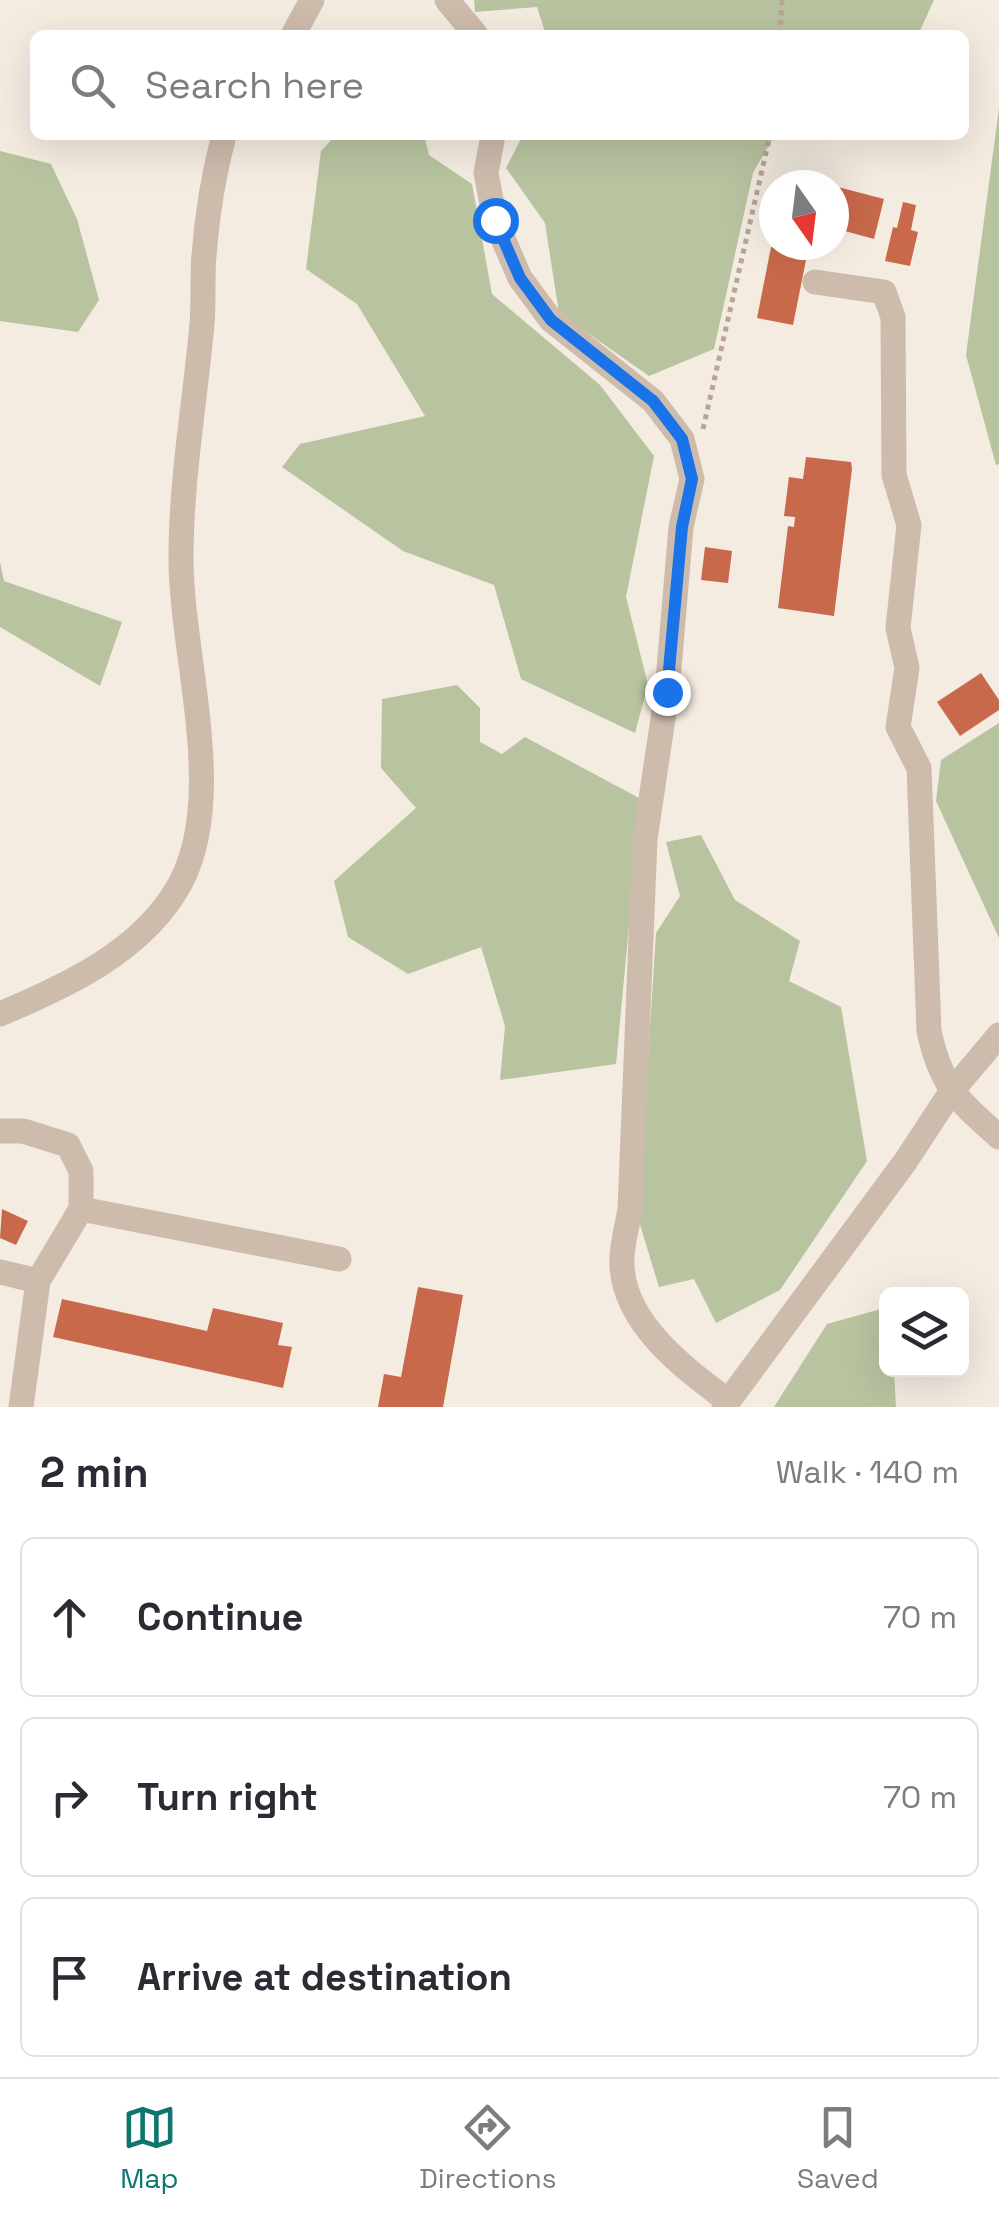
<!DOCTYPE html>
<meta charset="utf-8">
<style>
body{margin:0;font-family:"Space Grotesk",sans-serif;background:#f7f7f7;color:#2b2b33}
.controls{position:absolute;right:30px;bottom:30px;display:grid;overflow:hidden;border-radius:15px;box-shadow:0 10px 40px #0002}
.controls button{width:90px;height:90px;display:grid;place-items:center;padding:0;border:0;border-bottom:2px solid #e1e1e2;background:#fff;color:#2b2b33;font:50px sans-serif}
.compass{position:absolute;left:759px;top:170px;width:90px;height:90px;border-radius:50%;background:#fff;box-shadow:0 10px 40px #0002;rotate:166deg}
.stop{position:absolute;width:30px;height:30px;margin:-22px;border:8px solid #1a73e8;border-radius:50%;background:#fff}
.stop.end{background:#1a73e8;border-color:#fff;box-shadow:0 2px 10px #0008}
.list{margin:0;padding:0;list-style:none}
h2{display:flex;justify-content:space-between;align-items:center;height:130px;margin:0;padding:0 40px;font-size:42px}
h2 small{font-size:32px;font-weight:400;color:#7c7c81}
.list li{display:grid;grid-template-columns:65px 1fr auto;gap:30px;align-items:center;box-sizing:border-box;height:160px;margin:0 20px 20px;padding:0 20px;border:2px solid #e1e1e2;border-radius:15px}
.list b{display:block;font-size:38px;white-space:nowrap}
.list em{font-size:32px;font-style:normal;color:#7c7c81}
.icon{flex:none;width:55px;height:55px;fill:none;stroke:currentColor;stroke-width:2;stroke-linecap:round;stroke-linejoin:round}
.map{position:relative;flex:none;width:999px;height:1407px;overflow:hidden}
.search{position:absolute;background:#fff;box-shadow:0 10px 40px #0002;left:30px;right:30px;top:30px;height:110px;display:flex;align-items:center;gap:25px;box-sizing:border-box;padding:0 35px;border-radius:15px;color:#7c7c81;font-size:38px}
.sheet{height:670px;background:#fff}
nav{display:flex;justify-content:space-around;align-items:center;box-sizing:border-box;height:140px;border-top:2px solid #e1e1e2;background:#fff;font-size:28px;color:#7c7c81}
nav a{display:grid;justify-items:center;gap:5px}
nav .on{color:#0f766e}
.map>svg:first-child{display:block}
.green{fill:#b8c4a0}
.building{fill:#c8694b}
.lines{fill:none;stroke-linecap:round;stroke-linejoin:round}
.path{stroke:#b9a596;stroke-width:5;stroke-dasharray:5 5;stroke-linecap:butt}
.minor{stroke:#cdbbac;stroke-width:25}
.route{stroke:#1a73e8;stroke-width:12}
</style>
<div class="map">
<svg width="999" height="1407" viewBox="0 0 999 1407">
<rect width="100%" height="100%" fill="#f4ebe1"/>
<g class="green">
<polygon points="474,0 934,0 918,35 546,35 537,7 475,12"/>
<polygon points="999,108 999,464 996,465 966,355"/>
<polygon points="336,135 424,135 429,155 472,184 492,294 600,385 654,456 626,597 648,685 635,733 521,679 494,585 403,551 282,467 300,444 425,416 357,304 306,269 321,151"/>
<polygon points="523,135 914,135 914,139 773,138 753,173 714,349 649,376 559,313 545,223 506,168"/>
<polygon points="0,151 51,164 77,219 99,300 78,332 0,321"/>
<polygon points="0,562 4,581 122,622 100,686 0,627"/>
<polygon points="457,685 480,708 480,742 502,754 525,737 641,799 616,1064 500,1080 505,1026 481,947 408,974 348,937 334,881 416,808 381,768 382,699"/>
<polygon points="999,723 999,938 936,801 941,760"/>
<polygon points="701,835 735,900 800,941 789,981 841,1007 867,1161 780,1290 716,1323 694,1279 659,1287 638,1218 656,933 680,896 666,842"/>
<polygon points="881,1309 886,1324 886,1370 894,1370 896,1407 774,1407 827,1324"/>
</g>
<g class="building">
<polygon points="794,175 826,184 826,185 792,185"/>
<polygon points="834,186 884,199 874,239 834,228"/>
<polygon points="903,202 916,205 911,230 918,232 910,266 885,261 893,227 897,228"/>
<polygon points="771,247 807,255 793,325 757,318"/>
<polygon points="806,457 851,462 852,469 834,616 778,608 788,526 794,527 795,517 784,516 789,477 803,479"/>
<polygon points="705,547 732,551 728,583 701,580"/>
<polygon points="981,673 999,700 999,710 960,736 937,702"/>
<polygon points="2,1209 28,1221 16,1245 0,1238"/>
<polygon points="418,1287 463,1295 443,1407 378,1407 384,1374 401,1377"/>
<polygon points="62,1299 207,1331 213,1308 283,1323 278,1345 292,1347 283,1388 53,1337"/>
</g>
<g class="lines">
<g class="path">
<polyline points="780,35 782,0"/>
<polyline points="703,429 770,135"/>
</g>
<g class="minor">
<polyline points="447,0 476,35"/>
<polyline points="293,35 312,0"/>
<path d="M493,135L486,173L495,220L520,278L551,320L653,401L682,439L692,479L681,527L667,692L645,839L630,1210C627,1227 621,1247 622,1264C623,1323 685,1369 728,1401"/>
<path d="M815,282L884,292L893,317L894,475L909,525L898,628L907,668L898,727L919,768L929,1031C941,1087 958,1100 999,1137"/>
<path d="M0,1014C67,986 145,950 181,882C227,794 181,655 181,558C181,479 195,402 202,324C204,301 202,278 204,255C207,216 214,173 224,135"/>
<polyline points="0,1131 23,1131 68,1145 81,1171 81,1209"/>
<polyline points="0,1272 38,1281"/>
<polyline points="21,1407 38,1281 81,1209 339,1259"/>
<polyline points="724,1407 905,1162 951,1092 999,1035"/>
</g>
</g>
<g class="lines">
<polyline class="route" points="495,220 520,278 551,320 653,401 682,439 692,479 682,527 667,692"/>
</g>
</svg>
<div class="controls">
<button><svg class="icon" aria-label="layers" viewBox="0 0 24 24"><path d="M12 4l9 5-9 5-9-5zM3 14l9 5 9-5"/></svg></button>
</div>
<svg class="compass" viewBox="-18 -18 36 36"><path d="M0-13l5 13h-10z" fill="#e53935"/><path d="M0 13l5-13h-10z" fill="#7c7c81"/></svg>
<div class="stop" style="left:495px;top:220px"></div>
<div class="stop end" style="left:667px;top:692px"></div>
<div class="search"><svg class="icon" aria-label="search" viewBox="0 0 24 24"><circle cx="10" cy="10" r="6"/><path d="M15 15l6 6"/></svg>Search here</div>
</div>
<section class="sheet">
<h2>2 min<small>Walk · 140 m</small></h2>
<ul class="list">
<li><svg class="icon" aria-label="ahead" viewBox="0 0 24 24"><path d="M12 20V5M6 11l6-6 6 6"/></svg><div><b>Continue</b></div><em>70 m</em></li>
<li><svg class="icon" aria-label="right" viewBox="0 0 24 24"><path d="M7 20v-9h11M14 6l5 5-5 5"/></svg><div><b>Turn right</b></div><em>70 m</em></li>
<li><svg class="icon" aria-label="arrive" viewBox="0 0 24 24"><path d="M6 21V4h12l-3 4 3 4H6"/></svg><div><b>Arrive at destination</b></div></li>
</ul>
</section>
<nav>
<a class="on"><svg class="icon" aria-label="map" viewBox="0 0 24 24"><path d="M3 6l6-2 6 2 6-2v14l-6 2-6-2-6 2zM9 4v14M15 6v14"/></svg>Map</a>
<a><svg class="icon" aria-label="directions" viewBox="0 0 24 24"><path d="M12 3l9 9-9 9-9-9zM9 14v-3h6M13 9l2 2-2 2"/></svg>Directions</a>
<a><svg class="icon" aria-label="saved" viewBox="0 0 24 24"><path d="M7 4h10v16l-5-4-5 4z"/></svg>Saved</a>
</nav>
